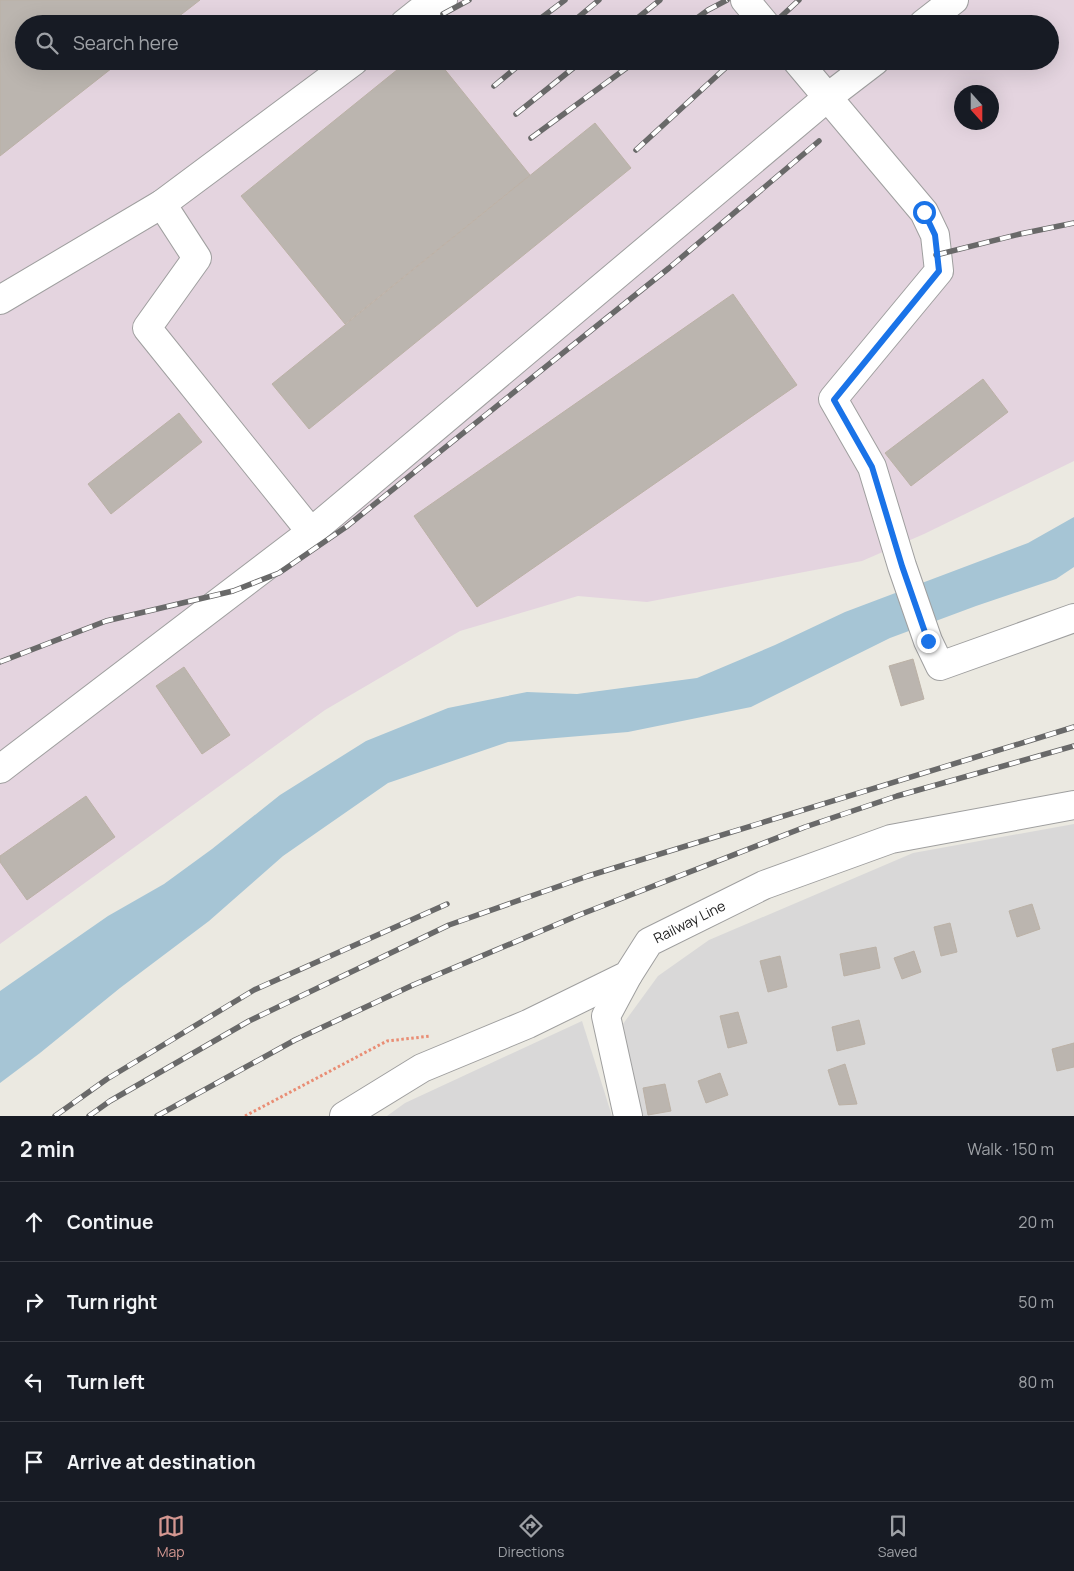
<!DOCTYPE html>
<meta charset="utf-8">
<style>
body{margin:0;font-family:Manrope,sans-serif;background:#20242c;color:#f1f3f6}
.compass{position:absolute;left:954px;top:85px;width:45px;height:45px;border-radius:50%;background:#171b24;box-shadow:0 5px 20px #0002;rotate:159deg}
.stop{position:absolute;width:15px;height:15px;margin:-11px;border:4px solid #1a73e8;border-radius:50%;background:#fff}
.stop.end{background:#1a73e8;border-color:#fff;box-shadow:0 1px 5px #0008}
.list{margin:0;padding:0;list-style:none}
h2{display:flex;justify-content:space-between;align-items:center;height:65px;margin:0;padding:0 20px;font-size:21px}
h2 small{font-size:16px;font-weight:400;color:#9ea1a6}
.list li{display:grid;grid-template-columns:32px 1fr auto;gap:15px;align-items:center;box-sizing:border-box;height:80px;padding:0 20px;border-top:1px solid #363941}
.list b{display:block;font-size:19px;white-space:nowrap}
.list em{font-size:16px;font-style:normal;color:#9ea1a6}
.icon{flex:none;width:28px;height:28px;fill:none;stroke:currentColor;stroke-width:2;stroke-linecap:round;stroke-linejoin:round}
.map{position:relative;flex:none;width:1074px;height:1116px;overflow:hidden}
.search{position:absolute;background:#171b24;box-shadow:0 5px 20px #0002;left:15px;right:15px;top:15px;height:55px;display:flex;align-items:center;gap:12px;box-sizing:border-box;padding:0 18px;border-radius:28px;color:#9ea1a6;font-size:19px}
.sheet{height:385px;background:#171b24}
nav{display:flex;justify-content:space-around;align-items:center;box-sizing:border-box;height:70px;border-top:1px solid #363941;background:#171b24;font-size:14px;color:#9ea1a6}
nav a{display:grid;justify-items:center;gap:2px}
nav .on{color:#d49791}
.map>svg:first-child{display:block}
.residential{fill:#d9d8d8}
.industrial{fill:#e4d4df;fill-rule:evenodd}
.water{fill:#a6c5d5}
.building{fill:#bbb5af;stroke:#bbb1a6}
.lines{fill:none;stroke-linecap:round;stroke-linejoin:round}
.minor-casing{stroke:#9f9f9f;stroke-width:30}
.path{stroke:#e98d74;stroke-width:3;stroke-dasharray:2.5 2.5;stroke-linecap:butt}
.minor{stroke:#fff;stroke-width:28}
.rail-casing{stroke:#696969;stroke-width:5.5}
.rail{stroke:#fff;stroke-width:4;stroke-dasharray:11;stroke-linecap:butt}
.route{stroke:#1a73e8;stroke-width:6}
.labels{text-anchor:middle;stroke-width:5;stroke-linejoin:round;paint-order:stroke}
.street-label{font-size:14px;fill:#1b1b1b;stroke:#fff}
</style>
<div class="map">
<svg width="1074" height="1116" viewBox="0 0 1074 1116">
<rect width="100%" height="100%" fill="#ebe9e1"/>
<g class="residential">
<polygon points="1074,824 1074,1116 639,1116 623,1024 658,976 709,940 913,853"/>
<polygon points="582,1021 612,1116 387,1116 405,1103"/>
</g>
<path class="industrial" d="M0,0H1074V461L924,534L862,561L647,602L578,596L460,631L325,710L0,944ZM24,24H1050V61H24ZM962,92H992V122H962Z"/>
<polygon class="water" points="1074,517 1074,567 1056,579 976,606 890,638 751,707 628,732 508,742 388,783 283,856 209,921 120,988 40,1053 0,1083 0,991 108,916 164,884 212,849 280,795 366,741 448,708 527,692 577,694 697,678 775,645 845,612 1028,543"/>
<g class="building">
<polygon points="0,0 200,0 169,24 24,24 24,61 121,61 0,156"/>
<polygon points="408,61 438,61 530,175 345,324 241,196"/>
<polygon points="595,123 631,168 309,429 272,384"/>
<polygon points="733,294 797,385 477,607 414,516"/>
<polygon points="983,379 1008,412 911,486 885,453"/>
<polygon points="179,413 202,442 111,514 88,484"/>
<polygon points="913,659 924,699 901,706 889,666"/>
<polygon points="184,667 230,735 202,754 156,686"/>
<polygon points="86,796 115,837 27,900 0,862 0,856"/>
<polygon points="1032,904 1040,929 1017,937 1009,911"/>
<polygon points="950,923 957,952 941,956 934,927"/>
<polygon points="876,947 880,968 844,976 840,954"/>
<polygon points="914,951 921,972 902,979 894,958"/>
<polygon points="780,956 787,987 768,992 760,961"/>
<polygon points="738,1012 747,1043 728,1048 720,1016"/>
<polygon points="859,1020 865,1044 837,1051 832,1027"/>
<polygon points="1074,1043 1074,1067 1057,1071 1052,1049"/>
<polygon points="845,1064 857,1104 839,1105 828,1070"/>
<polygon points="720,1073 728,1095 706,1103 698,1081"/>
<polygon points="665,1084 671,1111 648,1115 643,1088"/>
</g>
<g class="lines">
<defs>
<g id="minor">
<polyline points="745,0 765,24"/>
<polyline points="404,24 419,12 443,0"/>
<polyline points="923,24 954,0"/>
<polyline points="797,61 924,212 935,235 939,271 833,399 872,467 902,566 928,641 940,666 1074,618"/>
<polyline points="162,204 197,258 147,328 311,532"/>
<polyline points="0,300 162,204 354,61"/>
<polyline points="0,769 311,532 828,97 875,61"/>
<path id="s1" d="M344,1116L422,1068L528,1024L628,975L649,942L764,885L891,839L1074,805"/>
<polyline points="628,1116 606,1016 628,975"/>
</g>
</defs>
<use href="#minor" class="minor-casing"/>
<polyline class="path" points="245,1116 387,1041 431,1036"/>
<use href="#minor" class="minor"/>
<defs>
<g id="rail">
<polyline points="443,14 469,0"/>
<polyline points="533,24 565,0"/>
<polyline points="570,24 599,0"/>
<polyline points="630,24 660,0"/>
<polyline points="689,24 708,10 727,0"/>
<polyline points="773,24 799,0"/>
<polyline points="480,64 484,61"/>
<polyline points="494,86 524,61"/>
<polyline points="516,114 582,61"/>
<polyline points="531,138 636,61"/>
<polyline points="636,150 733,61"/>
<polyline points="936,255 1020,234 1074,223"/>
<polyline points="0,662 106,621 233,591 279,573 346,527 669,268 819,141"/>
<polyline points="55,1116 107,1079 254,990 447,904"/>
<polyline points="89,1116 110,1101 249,1021 449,925 588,876 1074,727"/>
<polyline points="157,1116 295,1040 413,985 579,915 805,827 897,796 1074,746"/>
</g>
</defs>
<use href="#rail" class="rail-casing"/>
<use href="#rail" class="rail"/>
</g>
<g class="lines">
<polyline class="route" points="924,212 935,235 939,271 834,400 872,467 902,566 928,641"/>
</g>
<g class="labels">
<g class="street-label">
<text dy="5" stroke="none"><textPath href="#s1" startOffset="402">Railway Line</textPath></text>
</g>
</g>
</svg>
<svg class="compass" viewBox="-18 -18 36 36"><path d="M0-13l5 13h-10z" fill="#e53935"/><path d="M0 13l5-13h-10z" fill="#9ea1a6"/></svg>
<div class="stop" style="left:924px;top:212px"></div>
<div class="stop end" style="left:928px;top:641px"></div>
<div class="search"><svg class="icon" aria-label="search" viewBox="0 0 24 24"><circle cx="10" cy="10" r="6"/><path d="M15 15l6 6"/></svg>Search here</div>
</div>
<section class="sheet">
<h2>2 min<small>Walk · 150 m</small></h2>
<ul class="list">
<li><svg class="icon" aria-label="ahead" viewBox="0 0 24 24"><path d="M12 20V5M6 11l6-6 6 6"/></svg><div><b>Continue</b></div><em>20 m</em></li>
<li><svg class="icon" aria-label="right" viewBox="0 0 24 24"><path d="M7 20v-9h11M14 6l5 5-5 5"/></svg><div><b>Turn right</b></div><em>50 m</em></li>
<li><svg class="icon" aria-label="left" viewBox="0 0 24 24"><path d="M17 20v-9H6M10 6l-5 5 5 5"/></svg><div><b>Turn left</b></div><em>80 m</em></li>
<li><svg class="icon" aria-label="arrive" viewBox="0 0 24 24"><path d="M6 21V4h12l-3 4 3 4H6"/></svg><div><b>Arrive at destination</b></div></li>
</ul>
</section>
<nav>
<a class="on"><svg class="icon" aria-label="map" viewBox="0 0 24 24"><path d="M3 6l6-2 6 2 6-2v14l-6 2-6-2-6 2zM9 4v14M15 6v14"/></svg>Map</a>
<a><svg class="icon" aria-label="directions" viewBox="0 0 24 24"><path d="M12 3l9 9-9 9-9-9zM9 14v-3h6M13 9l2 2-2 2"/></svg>Directions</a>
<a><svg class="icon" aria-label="saved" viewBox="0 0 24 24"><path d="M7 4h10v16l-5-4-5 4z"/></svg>Saved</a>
</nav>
